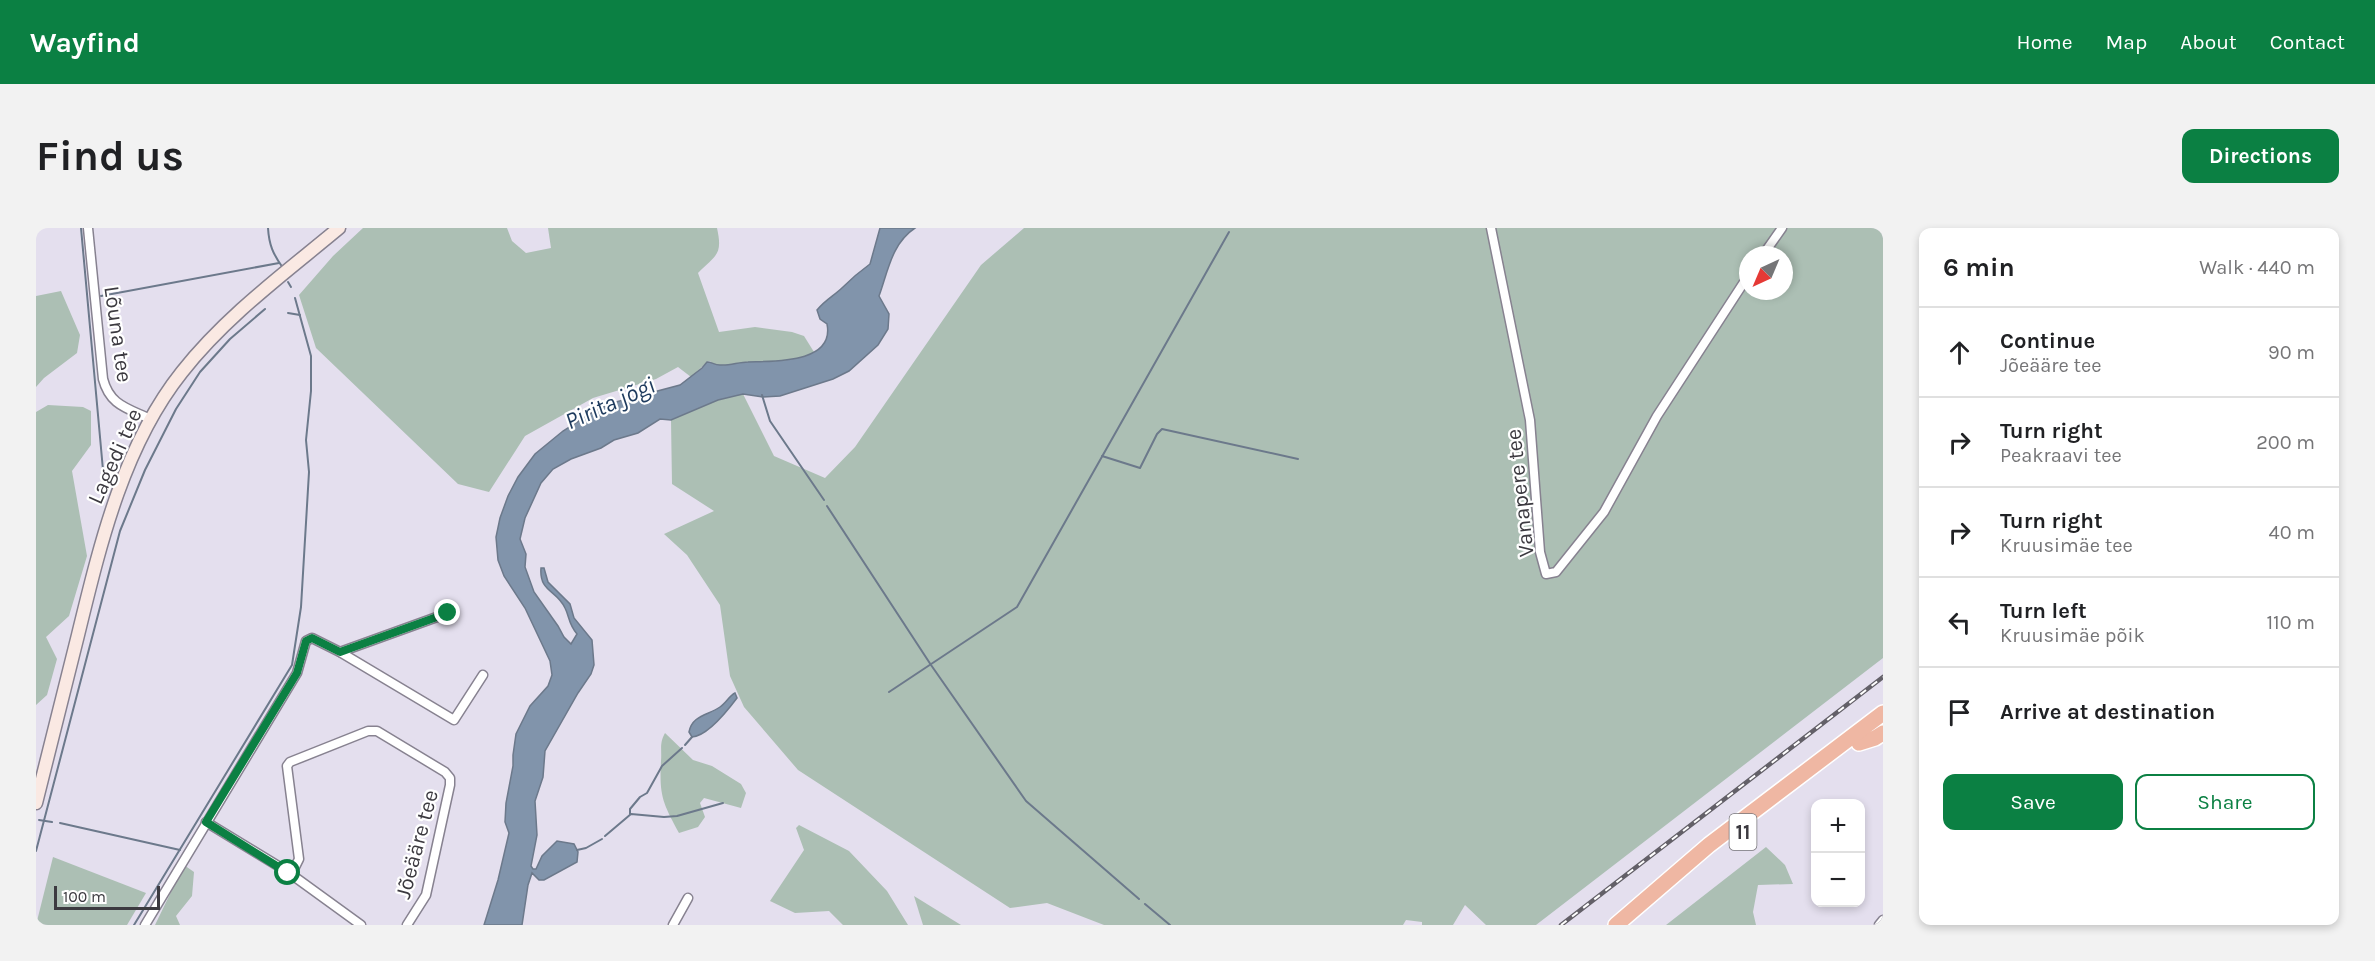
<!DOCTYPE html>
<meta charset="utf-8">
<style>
body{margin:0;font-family:Karla,sans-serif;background:#f2f2f2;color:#202124}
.controls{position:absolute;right:18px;bottom:18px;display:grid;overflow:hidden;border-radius:12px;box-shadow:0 3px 9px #0003}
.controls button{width:54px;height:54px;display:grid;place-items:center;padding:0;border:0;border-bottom:2px solid #e0e0e0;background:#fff;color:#202124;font:30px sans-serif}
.compass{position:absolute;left:1703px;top:18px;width:54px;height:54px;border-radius:50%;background:#fff;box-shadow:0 3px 9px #0003;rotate:224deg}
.scale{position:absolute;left:18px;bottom:15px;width:106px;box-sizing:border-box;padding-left:6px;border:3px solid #3c3a40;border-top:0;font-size:16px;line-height:21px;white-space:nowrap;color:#3c3a40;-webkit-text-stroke:4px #fff;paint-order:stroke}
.stop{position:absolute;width:18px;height:18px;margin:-14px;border:4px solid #0b8043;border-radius:50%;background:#fff}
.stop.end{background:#0b8043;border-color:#fff;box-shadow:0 2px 6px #0008}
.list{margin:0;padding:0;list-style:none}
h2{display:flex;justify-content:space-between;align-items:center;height:78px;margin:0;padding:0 24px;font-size:26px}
h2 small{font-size:20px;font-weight:400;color:#757577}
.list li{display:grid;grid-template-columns:39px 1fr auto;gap:18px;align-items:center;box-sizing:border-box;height:90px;padding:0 24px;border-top:2px solid #e0e0e0}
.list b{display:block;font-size:22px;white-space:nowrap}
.list p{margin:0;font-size:20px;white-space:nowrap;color:#757577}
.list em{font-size:20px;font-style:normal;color:#757577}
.actions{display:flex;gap:12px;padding:18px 24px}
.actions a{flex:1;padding:14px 0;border:2px solid #0b8043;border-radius:12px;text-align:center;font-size:21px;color:#0b8043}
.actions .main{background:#0b8043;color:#fff}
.icon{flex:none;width:33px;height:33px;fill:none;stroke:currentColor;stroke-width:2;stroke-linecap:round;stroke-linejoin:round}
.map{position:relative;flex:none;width:1847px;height:697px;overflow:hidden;border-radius:12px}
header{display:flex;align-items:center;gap:36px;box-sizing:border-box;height:84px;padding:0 30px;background:#0b8043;color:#fff}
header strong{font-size:28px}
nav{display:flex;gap:33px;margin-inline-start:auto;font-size:21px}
.intro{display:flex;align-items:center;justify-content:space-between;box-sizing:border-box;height:144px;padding:0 36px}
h1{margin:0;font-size:42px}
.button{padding:15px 27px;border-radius:12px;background:#0b8043;color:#fff;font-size:21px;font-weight:700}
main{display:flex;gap:36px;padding:0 36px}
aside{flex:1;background:#fff;border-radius:12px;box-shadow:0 3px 9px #0003}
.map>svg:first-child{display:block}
.green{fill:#acbfb4;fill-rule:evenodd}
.water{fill:#8194ab;stroke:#6c798b;stroke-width:1.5}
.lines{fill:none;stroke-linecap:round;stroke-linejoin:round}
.stream{stroke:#6c798b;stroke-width:2}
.street-casing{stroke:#878290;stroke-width:11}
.secondary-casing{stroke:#878290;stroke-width:15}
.highway-casing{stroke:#fff;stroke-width:18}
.street{stroke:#fff;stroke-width:8}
.secondary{stroke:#fae9e3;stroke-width:12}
.highway{stroke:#efb7a3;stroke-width:15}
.rail-casing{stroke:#636068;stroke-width:4.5}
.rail{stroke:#fff;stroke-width:2;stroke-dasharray:7;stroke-linecap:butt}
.route{stroke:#0b8043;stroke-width:8}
.labels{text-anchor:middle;stroke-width:4.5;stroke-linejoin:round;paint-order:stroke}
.shield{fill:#fff;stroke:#767579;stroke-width:1.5}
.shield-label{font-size:21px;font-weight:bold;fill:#3c3a40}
.street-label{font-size:22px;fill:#3c3a40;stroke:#fff}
.water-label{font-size:24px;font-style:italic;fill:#1e3b5e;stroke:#fff}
</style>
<header>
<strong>Wayfind</strong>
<nav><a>Home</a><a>Map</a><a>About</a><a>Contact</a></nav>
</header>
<div class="intro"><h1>Find us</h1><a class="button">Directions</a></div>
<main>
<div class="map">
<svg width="1847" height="697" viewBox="0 0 1847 697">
<rect width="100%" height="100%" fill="#e4dfee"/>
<g class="green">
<path d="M327,0H471L476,13L490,25L515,20L512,0H681C687,27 680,27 662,45L683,104L719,99L756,104L768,108L778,124L768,149L698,157L674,133L671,134L655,149L642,139L620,151L557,170L489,208L453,264L422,256L280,120L263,67L297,28Z"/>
<path d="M988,0H1847V430L1500,697H1450L1429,677L1417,697H1386V694L1370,692L1367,697H1068L1011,675L974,680L762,542L708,479L694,448L684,377L651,327L628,306L678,283L636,256L635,192L682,172L707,166L738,228L789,250L819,219L945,37ZM1712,27H1748V63H1712Z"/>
<polygon points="25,63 44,107 41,125 8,150 0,159 0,68"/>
<polygon points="12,177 47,179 55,183 55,217 36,243 51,328 33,388 10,409 21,431 11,467 0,477 0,184"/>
<path d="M629,505L657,532L676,538L705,556L710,565L705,580L668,570L664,575L669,589L662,599L643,605C627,575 623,568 625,533C626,521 623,516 629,505Z"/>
<polygon points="763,597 813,623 851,663 872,697 807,697 793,683 759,685 734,673 768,622 760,600"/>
<polygon points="1730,619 1749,637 1757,656 1722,657 1717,684 1720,697 1630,697"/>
<polygon points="17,629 110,665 91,697 0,697"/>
<polygon points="148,637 158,644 156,668 140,688 144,697 119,697"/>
<polygon points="878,668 925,697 887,697"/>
</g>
<g class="water">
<path d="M844,0H879C856,15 852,43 843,68L853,86L852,101L842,117L813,143L797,151L744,168L727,169L707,166L682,172L635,192L624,191L602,205L578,212L565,220L535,231L517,241L505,255L489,290L484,311L490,326L489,339L498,364L522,398L528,409L535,416L541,406C532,395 534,390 529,380C521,362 503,364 505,340H508L512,354L534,376L538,390L556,412L558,437L555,446L542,465L509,523L507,549L499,573L501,607L495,638L497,641H500L506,628L521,613L538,616L542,624L541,634L508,652H503L496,645L492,657L486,697H448L462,652L473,605L469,594L470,575L477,538V527L480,506L494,478L512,458L516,447L514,433L489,380L468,348L462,332L460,309L464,290L472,268L482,249L499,226L527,203L560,182L580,174L644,157L666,140L671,134C676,134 678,137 684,137C693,138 703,134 712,134C736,133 799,136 791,96L784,91L781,82C789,72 799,67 807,59C816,50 823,44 834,36Z"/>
<path d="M699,465L701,470C692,482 671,508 656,509L653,504C656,487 673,487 684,479C690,475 693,468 699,465Z"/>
</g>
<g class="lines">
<g class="stream">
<polyline points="45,0 69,264"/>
<path d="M232,0C233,17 237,26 247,40"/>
<polyline points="252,54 255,59"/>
<polyline points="65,68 243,35"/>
<polyline points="252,85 264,87"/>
<polyline points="726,167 734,193 788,272"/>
<polyline points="1066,228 1104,240 1121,206 1126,201 1262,231"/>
<polyline points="791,278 895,437 990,573 1103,671"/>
<polyline points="853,464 981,379 1193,4"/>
<polyline points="649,517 656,509"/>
<polyline points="594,586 594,581 604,569 611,565 626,538 646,520"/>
<polyline points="3,592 16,594"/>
<polyline points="24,595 144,622"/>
<polyline points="569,608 595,586 628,589 641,588 687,575"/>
<polyline points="541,622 550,620 566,611"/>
<polyline points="0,623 84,303 109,242 140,181 164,144 194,111 229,81"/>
<polyline points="1109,676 1134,697"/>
<polyline points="98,697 256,437 265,379 273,244 270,212 275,163 275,128 259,70"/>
</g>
<defs>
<g id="street">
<path d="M52,0L67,151C74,178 92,180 116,192"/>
<polyline points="1455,0 1494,192 1504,324 1510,346 1520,344 1568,284 1621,188 1712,48"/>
<polyline points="1727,27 1746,0"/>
<polyline points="304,424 412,385"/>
<polyline points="170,594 252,644 325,697"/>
<polyline points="252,644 258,641 263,631 251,538 254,534 332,503 341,503 409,544 414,550 414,557 390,667 371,697"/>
<polyline points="109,697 261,445 270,413 276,410 304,424 418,492 447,447"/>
<polyline points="637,697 652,670"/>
<polyline points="1843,697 1847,692"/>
</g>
<path id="secondary" d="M0,575C14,519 28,463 42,407C64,317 87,218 146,144C190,88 249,45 303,0"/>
<g id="highway">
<polyline points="1823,515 1839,510 1847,505"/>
<polyline points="1580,697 1673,617 1847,485"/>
</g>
</defs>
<use href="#street" class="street-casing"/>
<use href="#secondary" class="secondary-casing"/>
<use href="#highway" class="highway-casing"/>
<use href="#street" class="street"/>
<use href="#secondary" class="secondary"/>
<use href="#highway" class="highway"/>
<defs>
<polyline id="rail" points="1525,697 1847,449"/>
</defs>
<use href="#rail" class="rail-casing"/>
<use href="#rail" class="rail"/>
</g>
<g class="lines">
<polyline class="route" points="252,645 170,594 261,445 270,413 276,410 304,424 412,385"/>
</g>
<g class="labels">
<rect class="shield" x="1693.5" y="586" width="27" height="36" rx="4.5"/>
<g class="shield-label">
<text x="1707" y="611">11</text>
</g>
<g class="street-label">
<text transform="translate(83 106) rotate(82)" y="8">Lõuna tee</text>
<text transform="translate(78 228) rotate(-66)" y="8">Lagedi tee</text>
<text transform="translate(1483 265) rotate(-96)" y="8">Vanapere tee</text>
<text transform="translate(380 616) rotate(-75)" y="8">Jõeääre tee</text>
</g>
<g class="water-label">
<text transform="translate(574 175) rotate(-24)" y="8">Pirita jõgi</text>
</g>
</g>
</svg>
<div class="controls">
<button>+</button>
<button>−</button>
</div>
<svg class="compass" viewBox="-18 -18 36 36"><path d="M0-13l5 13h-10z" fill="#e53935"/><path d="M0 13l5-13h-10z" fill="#757577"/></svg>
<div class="scale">100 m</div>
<div class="stop" style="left:252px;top:645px"></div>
<div class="stop end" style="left:412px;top:385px"></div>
</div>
<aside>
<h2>6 min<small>Walk · 440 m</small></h2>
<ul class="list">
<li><svg class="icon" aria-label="ahead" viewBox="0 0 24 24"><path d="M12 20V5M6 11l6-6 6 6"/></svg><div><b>Continue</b><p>Jõeääre tee</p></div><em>90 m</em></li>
<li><svg class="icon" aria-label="right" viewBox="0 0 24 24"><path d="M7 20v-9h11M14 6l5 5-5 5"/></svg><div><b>Turn right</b><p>Peakraavi tee</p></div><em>200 m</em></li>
<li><svg class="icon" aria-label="right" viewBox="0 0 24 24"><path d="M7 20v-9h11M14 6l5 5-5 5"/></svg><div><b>Turn right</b><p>Kruusimäe tee</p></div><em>40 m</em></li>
<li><svg class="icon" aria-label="left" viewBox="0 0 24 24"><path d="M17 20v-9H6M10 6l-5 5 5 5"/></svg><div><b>Turn left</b><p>Kruusimäe põik</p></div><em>110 m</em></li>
<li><svg class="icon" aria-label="arrive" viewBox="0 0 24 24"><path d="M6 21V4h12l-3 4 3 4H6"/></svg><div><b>Arrive at destination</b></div></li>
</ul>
<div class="actions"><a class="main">Save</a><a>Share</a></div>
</aside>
</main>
